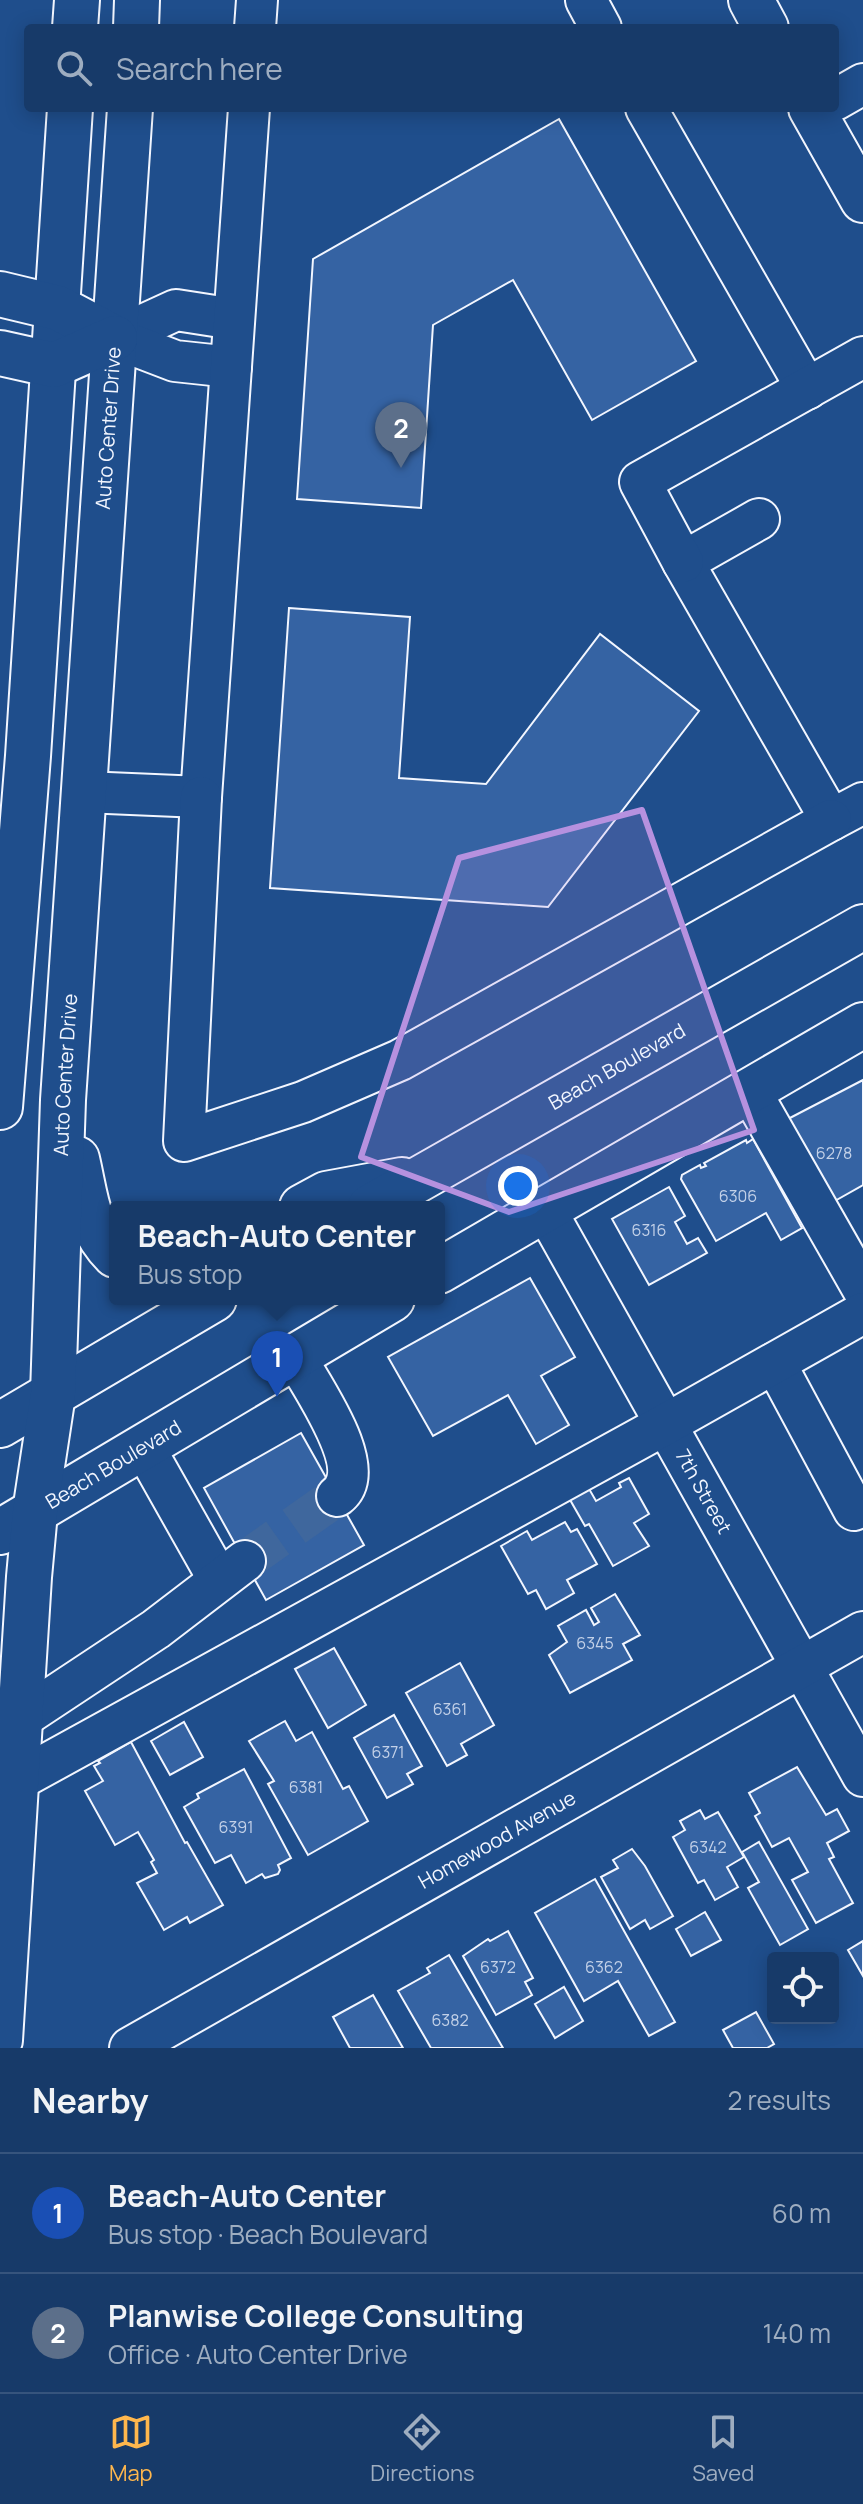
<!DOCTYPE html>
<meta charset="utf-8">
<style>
body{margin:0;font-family:Manrope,sans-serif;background:#20416f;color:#f1f3f6}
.controls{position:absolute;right:24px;bottom:24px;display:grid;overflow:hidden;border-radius:8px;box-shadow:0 4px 20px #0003}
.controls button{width:72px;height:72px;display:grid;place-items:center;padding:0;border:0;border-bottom:2px solid #36547d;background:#173a69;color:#f1f3f6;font:40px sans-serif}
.you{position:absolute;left:518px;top:1186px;width:28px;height:28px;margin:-20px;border:6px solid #fff;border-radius:50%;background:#1a73e8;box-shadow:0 0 0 12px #1a73e833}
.badge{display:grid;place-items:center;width:52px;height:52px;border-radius:50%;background:#ffb74d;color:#fff;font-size:26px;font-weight:700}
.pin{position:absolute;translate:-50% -66px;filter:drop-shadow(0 2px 4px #0008)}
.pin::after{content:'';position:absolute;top:42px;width:28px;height:24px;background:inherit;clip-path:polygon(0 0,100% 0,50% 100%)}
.popup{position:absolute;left:109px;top:1201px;width:336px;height:104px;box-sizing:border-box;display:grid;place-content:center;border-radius:8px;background:#173a69;filter:drop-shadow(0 2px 6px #0005);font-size:26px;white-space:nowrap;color:#9eadc0}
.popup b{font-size:30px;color:#f1f3f6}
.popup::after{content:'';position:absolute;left:50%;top:100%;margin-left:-16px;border:16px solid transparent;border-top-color:#173a69}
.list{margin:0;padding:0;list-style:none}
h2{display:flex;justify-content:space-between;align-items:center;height:104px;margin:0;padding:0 32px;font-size:34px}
h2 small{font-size:26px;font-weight:400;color:#9eadc0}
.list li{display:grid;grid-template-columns:52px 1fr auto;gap:24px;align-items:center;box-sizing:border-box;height:120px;padding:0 32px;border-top:2px solid #36547d}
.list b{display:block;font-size:30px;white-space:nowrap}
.list p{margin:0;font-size:26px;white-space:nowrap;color:#9eadc0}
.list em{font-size:26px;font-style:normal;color:#9eadc0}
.icon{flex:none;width:44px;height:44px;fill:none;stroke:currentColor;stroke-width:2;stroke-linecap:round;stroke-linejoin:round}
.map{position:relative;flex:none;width:863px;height:2048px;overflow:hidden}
.search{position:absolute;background:#173a69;box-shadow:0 4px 20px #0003;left:24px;right:24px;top:24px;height:88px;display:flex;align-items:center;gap:20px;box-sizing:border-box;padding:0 28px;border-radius:8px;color:#9eadc0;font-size:30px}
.sheet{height:344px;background:#173a69}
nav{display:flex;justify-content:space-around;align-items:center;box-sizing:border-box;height:112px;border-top:2px solid #36547d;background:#173a69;font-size:22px;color:#9eadc0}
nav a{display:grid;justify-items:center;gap:4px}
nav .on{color:#ffb74d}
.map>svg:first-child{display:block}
.building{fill:#3563a3;stroke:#f2f6ff;stroke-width:2}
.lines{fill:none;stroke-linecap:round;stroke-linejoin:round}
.minor-tunnel{stroke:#3f679d;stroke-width:40;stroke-dasharray:40 20;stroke-linecap:butt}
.minor-casing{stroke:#f2f6ff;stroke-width:44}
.major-casing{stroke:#f2f6ff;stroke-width:48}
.highway-casing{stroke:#f2f6ff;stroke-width:48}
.path{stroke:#b3c4dc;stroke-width:5;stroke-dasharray:6 4;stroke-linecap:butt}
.minor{stroke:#1f4e8c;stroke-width:40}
.major{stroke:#1f4e8c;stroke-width:44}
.highway{stroke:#1f4e8c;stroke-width:44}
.marked{fill:#b691df;fill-opacity:0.2;stroke:#b691df;stroke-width:6;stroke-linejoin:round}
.labels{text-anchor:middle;stroke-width:6;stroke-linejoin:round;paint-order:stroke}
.number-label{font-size:16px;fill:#c3d1e8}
.street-label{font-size:20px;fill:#f2f6ff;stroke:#1f4e8c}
</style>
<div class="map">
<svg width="863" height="2048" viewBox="0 0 863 2048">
<rect width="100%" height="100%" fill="#1f4e8c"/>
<g class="building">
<polygon points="559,119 696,361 592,420 513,280 433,325 421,508 297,499 313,259"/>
<polygon points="289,608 410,617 399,778 486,784 600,634 699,711 548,907 270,888"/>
<polygon points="863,1080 863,1185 833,1202 786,1120"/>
<polygon points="753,1139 802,1228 781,1240 766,1213 716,1241 681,1179 682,1175 700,1165 701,1168 706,1166 704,1163 746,1140 747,1143"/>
<polygon points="669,1187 685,1216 675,1222 687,1244 698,1238 707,1253 649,1285 612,1219"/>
<polygon points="530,1278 575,1357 541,1376 569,1425 536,1444 508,1395 433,1436 388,1357"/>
<polygon points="301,1433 364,1545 266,1600 204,1488"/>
<polygon points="629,1478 649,1514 634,1523 649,1546 613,1566 589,1524 585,1526 569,1498 588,1487 596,1501 621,1487 619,1483"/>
<polygon points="565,1522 571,1532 577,1529 597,1564 567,1580 574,1593 546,1609 536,1590 528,1594 501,1546 527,1531 532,1540"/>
<polygon points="615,1594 640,1635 623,1644 632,1660 570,1693 549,1655 567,1642 558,1626 586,1610 594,1625 599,1622 591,1608"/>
<polygon points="334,1648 366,1705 328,1728 295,1669"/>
<polygon points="460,1663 494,1725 461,1744 467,1755 447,1766 406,1693"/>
<polygon points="394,1715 422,1766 407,1774 413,1784 387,1798 354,1738"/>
<polygon points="285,1721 296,1741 312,1732 343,1789 349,1786 368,1821 308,1855 268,1784 274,1781 249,1741"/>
<polygon points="184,1722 203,1757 170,1775 151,1741"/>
<polygon points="131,1742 185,1843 187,1842 223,1905 190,1923 187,1917 164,1930 137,1883 157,1873 151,1862 154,1860 138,1832 115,1845 85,1791 103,1781 94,1766 100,1763 98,1761"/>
<polygon points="797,1767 826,1815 837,1809 849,1831 827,1843 834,1857 829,1859 853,1903 816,1923 792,1880 808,1872 789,1838 772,1847 755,1816 760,1813 749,1793"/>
<polygon points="244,1769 291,1858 278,1865 280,1870 278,1874 265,1878 262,1874 246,1883 231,1855 215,1863 184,1807 199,1798 197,1794"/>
<polygon points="700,1810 705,1819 718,1812 744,1857 727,1867 738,1887 715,1900 704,1880 698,1883 673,1837 685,1830 680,1821"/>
<polygon points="759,1842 808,1929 780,1945 748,1888 759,1882 742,1852"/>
<polygon points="632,1849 645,1866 673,1916 650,1929 645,1920 630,1929 601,1877 618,1868 613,1860"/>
<polygon points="595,1879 675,2022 649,2036 618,1981 584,2001 535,1913"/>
<polygon points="705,1912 721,1940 691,1956 676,1929"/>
<polygon points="508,1931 533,1978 525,1982 532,1995 496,2015 463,1956 488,1939 490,1941"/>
<polygon points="863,1941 863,1976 848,1950"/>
<polygon points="449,1955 503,2048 431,2048 398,1991 430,1973 427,1968"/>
<polygon points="564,1987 583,2021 555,2038 535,2004"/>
<polygon points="373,1995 403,2048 350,2048 333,2017"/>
<polygon points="756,2012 774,2044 767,2048 733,2048 723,2030"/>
</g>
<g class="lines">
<polyline class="minor-tunnel" points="245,1561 337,1496"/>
<defs>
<g id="minor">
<polyline points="586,0 601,28"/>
<polyline points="255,28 257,0"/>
<polyline points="835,100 863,84"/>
<polyline points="646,108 807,389"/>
<polyline points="115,338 176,310 234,319"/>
<polyline points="115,338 175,361 231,367"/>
<polyline points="759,519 683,562 831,820 863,803"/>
<polyline points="683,562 640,482 863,357"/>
<polyline points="84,792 201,797 249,108"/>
<polyline points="201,797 184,1141 303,1102 400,1060 831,820"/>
<polyline points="750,1091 863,1289"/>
<path id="s1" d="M545,1209L863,1776"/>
<path d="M295,1356C311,1386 372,1469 337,1496"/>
<polyline points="775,1363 854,1510 863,1505"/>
<polyline points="144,1447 219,1580"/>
<polyline points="20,1719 156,1629 245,1561"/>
<polyline points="16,1781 666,1424 863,1313"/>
<path id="s2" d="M130,2048L863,1632"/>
</g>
<g id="major">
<polyline points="751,0 766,28"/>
<polyline points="75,28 77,0"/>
<polyline points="136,28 137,0"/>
<polyline points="811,108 863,200"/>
<polyline points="0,1107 28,756 70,108"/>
<path d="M77,1159C86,1197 86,1226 115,1255"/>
<polyline points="302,1207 326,1194 402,1180"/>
<path id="s3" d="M370,1207L863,927"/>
<polyline points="439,1271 863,1025"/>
<polyline points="0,1425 214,1299"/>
<path id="s4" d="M0,1532L392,1299"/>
<path id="s5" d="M0,2040L29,1577L35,1512L53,1394L63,1100L130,108"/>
</g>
<g id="highway">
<polyline points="0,294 58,308 115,338"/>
<polyline points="0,353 54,365 115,338"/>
</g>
</defs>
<use href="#minor" class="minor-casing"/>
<use href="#major" class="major-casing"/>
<use href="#highway" class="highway-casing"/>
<polyline class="path" points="118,1299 119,1304"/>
<use href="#minor" class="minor"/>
<use href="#major" class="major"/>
<use href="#highway" class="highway"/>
</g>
<path class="marked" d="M642,810L754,1130L509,1212L361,1157L459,858Z"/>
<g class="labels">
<g class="number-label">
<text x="834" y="1159">6278</text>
<text x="738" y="1202">6306</text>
<text x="649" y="1236">6316</text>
<text x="595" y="1649">6345</text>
<text x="450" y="1715">6361</text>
<text x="388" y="1758">6371</text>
<text x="306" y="1793">6381</text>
<text x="236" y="1833">6391</text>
<text x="708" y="1853">6342</text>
<text x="498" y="1973">6372</text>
<text x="604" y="1973">6362</text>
<text x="450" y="2026">6382</text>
</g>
<g class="street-label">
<text dy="7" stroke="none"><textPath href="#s5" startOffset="1616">Auto Center Drive</textPath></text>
<text dy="7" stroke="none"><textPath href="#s3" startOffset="284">Beach Boulevard</textPath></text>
<text dy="7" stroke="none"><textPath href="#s5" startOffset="968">Auto Center Drive</textPath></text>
<text dy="7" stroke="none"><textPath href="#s4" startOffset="132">Beach Boulevard</textPath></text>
<text dy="7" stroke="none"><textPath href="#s1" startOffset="324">7th Street</textPath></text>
<text dy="7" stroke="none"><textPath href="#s2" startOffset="422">Homewood Avenue</textPath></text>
</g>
</g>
</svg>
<div class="controls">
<button><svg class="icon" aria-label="locate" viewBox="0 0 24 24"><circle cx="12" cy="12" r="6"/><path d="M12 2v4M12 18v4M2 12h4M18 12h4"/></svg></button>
</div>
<div class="you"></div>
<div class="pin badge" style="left:277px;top:1397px;background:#1a4fb4">1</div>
<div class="popup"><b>Beach-Auto Center</b>Bus stop</div>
<div class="pin badge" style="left:401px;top:468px;background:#5c6f8a">2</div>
<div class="search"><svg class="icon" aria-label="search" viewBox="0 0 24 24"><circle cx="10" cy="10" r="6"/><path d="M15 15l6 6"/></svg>Search here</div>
</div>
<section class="sheet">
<h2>Nearby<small>2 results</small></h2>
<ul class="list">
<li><span class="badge" style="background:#1a4fb4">1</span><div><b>Beach-Auto Center</b><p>Bus stop · Beach Boulevard</p></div><em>60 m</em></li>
<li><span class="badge" style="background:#5c6f8a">2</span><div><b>Planwise College Consulting</b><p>Office · Auto Center Drive</p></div><em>140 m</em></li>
</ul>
</section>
<nav>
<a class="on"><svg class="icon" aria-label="map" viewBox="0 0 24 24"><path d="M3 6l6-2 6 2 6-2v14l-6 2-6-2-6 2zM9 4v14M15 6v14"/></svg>Map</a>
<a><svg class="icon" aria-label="directions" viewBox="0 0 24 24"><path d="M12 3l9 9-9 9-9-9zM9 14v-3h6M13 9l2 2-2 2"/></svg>Directions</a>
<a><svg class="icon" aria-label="saved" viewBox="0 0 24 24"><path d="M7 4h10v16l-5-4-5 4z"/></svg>Saved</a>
</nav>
